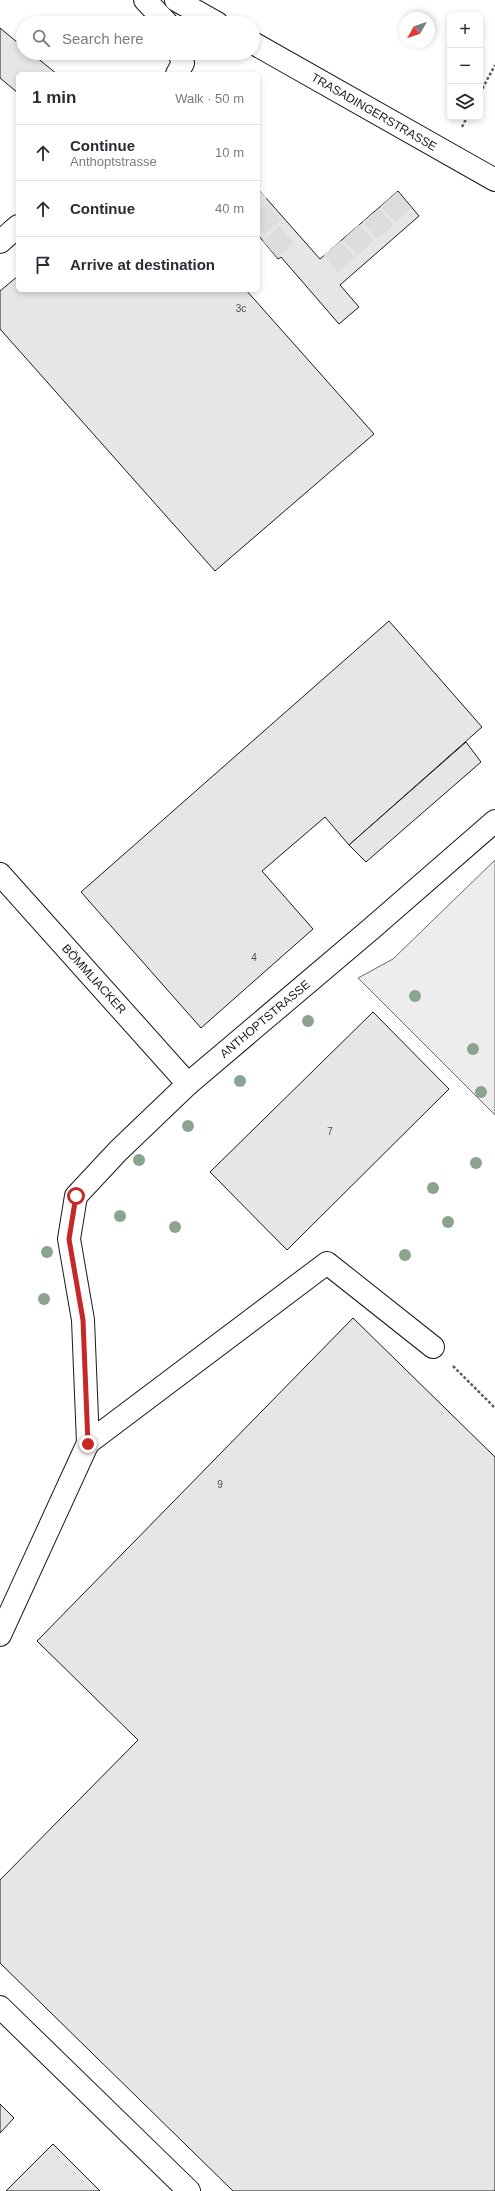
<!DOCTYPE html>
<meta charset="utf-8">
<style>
body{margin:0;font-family:Arial,sans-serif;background:#f2f2f3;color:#2b2b33}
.controls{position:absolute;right:12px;top:12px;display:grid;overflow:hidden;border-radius:6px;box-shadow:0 2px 6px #0003}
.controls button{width:36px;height:36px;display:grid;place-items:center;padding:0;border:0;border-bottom:1px solid #e1e1e2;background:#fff;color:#2b2b33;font:20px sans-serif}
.compass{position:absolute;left:399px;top:12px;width:36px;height:36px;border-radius:50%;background:#fff;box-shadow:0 2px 6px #0003;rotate:230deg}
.stop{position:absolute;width:12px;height:12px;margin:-9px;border:3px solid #c62828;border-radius:50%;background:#fff}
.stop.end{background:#c62828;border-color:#fff;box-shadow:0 1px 4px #0008}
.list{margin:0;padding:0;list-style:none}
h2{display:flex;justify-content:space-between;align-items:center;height:52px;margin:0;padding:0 16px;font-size:17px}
h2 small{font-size:13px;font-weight:400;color:#7c7c81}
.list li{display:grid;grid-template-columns:26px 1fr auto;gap:12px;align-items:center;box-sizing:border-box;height:56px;padding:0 16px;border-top:1px solid #e1e1e2}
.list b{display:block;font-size:15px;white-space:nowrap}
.list p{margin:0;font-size:13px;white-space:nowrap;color:#7c7c81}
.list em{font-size:13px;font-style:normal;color:#7c7c81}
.icon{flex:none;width:22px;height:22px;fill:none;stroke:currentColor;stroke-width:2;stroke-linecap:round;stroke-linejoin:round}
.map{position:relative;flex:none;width:495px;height:2191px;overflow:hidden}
.search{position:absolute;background:#fff;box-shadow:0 2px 6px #0003;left:16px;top:16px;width:244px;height:44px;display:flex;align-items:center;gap:10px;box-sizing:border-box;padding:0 14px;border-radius:22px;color:#7c7c81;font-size:15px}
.panel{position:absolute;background:#fff;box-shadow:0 2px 6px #0003;left:16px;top:72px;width:244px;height:220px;border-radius:6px}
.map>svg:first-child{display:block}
.built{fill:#ededed;stroke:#6a6a6a}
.building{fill:#e6e6e6;stroke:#1a1a1a}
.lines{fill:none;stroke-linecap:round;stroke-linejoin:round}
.minor-tunnel{stroke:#ddd;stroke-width:22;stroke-dasharray:22 11;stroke-linecap:butt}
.minor-casing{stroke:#1a1a1a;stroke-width:24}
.major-casing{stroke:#1a1a1a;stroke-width:24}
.path{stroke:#5f5f5f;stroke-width:2.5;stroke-dasharray:3 2;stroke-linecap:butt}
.minor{stroke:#fff;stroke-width:22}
.major{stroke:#fff;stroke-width:22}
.tree{fill:#8aa48f}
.route{stroke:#c62828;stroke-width:5}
.labels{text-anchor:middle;stroke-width:3;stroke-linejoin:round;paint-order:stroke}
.number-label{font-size:10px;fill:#4d4d4d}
.street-label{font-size:12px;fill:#1a1a1a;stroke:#fff}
</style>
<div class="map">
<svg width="495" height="2191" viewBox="0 0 495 2191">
<rect width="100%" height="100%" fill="#fff"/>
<polygon class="built" points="495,860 495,1115 358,978 393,959"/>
<g class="building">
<polygon points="0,28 23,47 23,53 31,53 57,74 18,74 18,93 0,78"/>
<polygon points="258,189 320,259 398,191 419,216 340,285 359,307 339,324 281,257 278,259 258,235"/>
<polygon points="18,276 18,290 246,290 374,434 215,571 0,329 0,291"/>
<polygon points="389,621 482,727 349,845 325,817 262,871 313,929 201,1028 81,892"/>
<polygon points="466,742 481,762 366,862 349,845"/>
<polygon points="373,1012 449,1089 287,1250 210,1172"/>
<polygon points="353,1318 495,1457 495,2191 233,2191 0,1963 0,1880 138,1740 37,1641"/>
<polygon points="0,2104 14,2118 0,2133"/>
<polygon points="53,2144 100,2191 6,2191"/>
</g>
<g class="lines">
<g class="minor-tunnel">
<polyline points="258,191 259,190"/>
<polyline points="389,199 410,223"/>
<polyline points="371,215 391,239"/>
<polyline points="258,226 276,210"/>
<polyline points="351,232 373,256"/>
<polyline points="332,248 353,273"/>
<polyline points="270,249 293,229"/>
</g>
<defs>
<g id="minor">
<polyline points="145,0 167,23"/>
<polyline points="177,74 183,63 179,53"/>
<polyline points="0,242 18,226"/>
<polyline points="0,874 188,1084"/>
<polyline points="88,1443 327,1263 433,1347"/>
<polyline points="0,1635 88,1443 83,1320 69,1239 76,1196 118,1151 188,1084 371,929 495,821"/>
<polyline points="0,2007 189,2191"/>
</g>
<g id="major">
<polyline points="176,0 217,23"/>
<polyline points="253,43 495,180"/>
</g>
</defs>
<use href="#minor" class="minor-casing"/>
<use href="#major" class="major-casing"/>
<g class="path">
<polyline points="480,93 495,65"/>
<polyline points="462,127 467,117"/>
<polyline points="453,1366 495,1408"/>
</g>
<use href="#minor" class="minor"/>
<use href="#major" class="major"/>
</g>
<g class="tree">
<circle cx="415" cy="996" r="6"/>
<circle cx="308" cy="1021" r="6"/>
<circle cx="473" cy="1049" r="6"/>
<circle cx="240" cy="1081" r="6"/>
<circle cx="481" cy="1092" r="6"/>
<circle cx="188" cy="1126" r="6"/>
<circle cx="139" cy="1160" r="6"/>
<circle cx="476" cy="1163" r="6"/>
<circle cx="433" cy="1188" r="6"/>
<circle cx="120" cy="1216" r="6"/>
<circle cx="448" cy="1222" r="6"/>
<circle cx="175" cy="1227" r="6"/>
<circle cx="47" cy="1252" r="6"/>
<circle cx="405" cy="1255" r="6"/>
<circle cx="44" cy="1299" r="6"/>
</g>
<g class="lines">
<polyline class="route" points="76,1196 69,1239 83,1320 88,1444"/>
</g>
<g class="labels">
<g class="number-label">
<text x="241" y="312">3c</text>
<text x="254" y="961">4</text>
<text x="330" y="1135">7</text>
<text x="220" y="1488">9</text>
</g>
<g class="street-label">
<text transform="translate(374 112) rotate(30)" y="4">TRASADINGERSTRASSE</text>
<text transform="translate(94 979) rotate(48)" y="4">BÖMMLIACKER</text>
<text transform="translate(265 1019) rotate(-40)" y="4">ANTHOPTSTRASSE</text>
</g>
</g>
</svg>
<div class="controls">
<button>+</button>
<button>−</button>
<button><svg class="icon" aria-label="layers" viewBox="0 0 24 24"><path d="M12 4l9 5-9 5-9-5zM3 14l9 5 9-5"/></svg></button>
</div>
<svg class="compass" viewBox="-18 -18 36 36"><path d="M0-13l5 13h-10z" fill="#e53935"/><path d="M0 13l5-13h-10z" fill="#7c7c81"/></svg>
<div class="stop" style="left:76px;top:1196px"></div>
<div class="stop end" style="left:88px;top:1444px"></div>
<div class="search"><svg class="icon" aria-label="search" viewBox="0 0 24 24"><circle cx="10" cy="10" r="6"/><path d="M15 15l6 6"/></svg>Search here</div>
<section class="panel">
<h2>1 min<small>Walk · 50 m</small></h2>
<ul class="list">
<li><svg class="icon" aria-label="ahead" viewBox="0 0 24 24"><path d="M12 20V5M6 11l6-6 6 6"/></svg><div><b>Continue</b><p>Anthoptstrasse</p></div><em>10 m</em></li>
<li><svg class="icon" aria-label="ahead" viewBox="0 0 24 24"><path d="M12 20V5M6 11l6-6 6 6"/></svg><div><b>Continue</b></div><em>40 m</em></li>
<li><svg class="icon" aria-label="arrive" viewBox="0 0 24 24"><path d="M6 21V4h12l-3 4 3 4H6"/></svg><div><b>Arrive at destination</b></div></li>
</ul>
</section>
</div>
